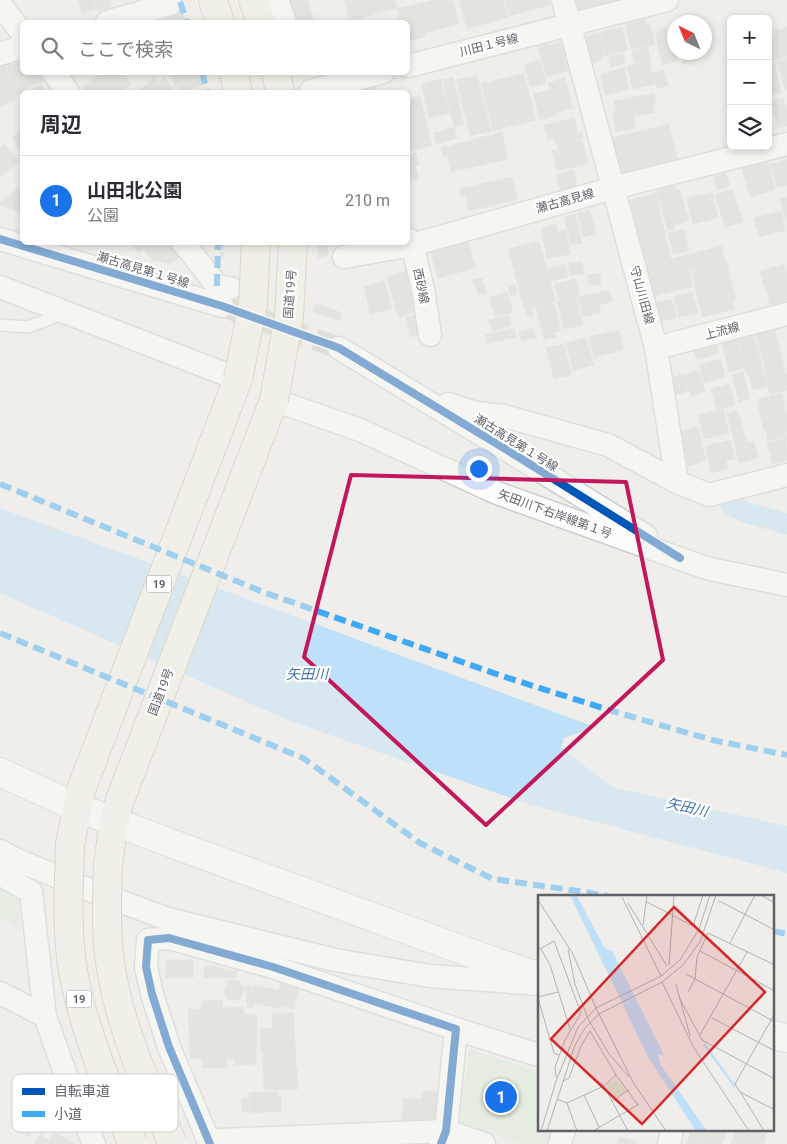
<!DOCTYPE html>
<html lang="ja">
<meta charset="utf-8">
<style>
body{margin:0;font-family:Roboto,"Noto Sans JP",sans-serif;background:#f7f7f7;color:#2b2b33}
.controls{position:absolute;right:15px;top:15px;display:grid;overflow:hidden;border-radius:8px;box-shadow:0 2px 8px #0003}
.controls button{width:45px;height:45px;display:grid;place-items:center;padding:0;border:0;border-bottom:1px solid #e1e1e2;background:#fff;color:#2b2b33;font:25px sans-serif}
.compass{position:absolute;left:667px;top:15px;width:45px;height:45px;border-radius:50%;background:#fff;box-shadow:0 2px 8px #0003;rotate:317deg}
.you{position:absolute;left:478px;top:468px;width:18px;height:18px;margin:-12px;border:4px solid #fff;border-radius:50%;background:#1a73e8;box-shadow:0 0 0 8px #1a73e833}
.badge{display:grid;place-items:center;width:32px;height:32px;border-radius:50%;background:#1a73e8;color:#fff;font-size:16px;font-weight:700}
.pin{position:absolute;translate:-50% -50%;border:2px solid #fff;box-shadow:0 1px 5px #0006}
.list{margin:0;padding:0;list-style:none}
h2{display:flex;justify-content:space-between;align-items:center;height:65px;margin:0;padding:0 20px;font-size:21px}
h2 small{font-size:16px;font-weight:400;color:#7c7c81}
.list li{display:grid;grid-template-columns:32px 1fr auto;gap:15px;align-items:center;box-sizing:border-box;height:90px;padding:0 20px;border-top:1px solid #e1e1e2}
.list b{display:block;font-size:19px;white-space:nowrap}
.list p{margin:0;font-size:16px;white-space:nowrap;color:#7c7c81}
.list em{font-size:16px;font-style:normal;color:#7c7c81}
.icon{flex:none;width:28px;height:28px;fill:none;stroke:currentColor;stroke-width:2;stroke-linecap:round;stroke-linejoin:round}
.map{position:relative;flex:none;width:787px;height:1144px;overflow:hidden}
.search{position:absolute;background:#fff;box-shadow:0 2px 8px #0003;left:20px;top:20px;width:390px;height:55px;display:flex;align-items:center;gap:12px;box-sizing:border-box;padding:0 18px;border-radius:8px;color:#7c7c81;font-size:19px}
.panel{position:absolute;background:#fff;box-shadow:0 2px 8px #0003;left:20px;top:90px;width:390px;height:155px;border-radius:8px}
.map>svg:first-child{display:block}
.green{fill:#d8ebd6}
.water{fill:#bfe0f9}
.lines{fill:none;stroke-linecap:round;stroke-linejoin:round}
.canal{stroke:#bfe0f9;stroke-width:21}
.building{fill:#d6d5d3;stroke:#deddd9}
.minor-tunnel{stroke:#cbcbca;stroke-width:22;stroke-dasharray:22 11;stroke-linecap:butt}
.service-casing{stroke:#cbcccc;stroke-width:14}
.minor-casing{stroke:#cbcccc;stroke-width:25}
.tertiary-casing{stroke:#cbcccc;stroke-width:30}
.trunk-casing{stroke:#c8b996;stroke-width:30}
.path{stroke:#cacfcc;stroke-width:3;stroke-dasharray:5 2.5;stroke-linecap:butt}
.service{stroke:#fdfcfc;stroke-width:11}
.minor{stroke:#fdfcfc;stroke-width:22}
.tertiary{stroke:#fdfcfc;stroke-width:28}
.trunk{stroke:#f2f0e6;stroke-width:28}
.trunk-bridge-casing{stroke:#c8b996;stroke-width:30;stroke-linecap:butt}
.trunk-bridge{stroke:#f2f0e6;stroke-width:28}
.quiet{stroke:#3fa9f5;stroke-width:6;stroke-dasharray:12 6;stroke-linecap:butt}
.cycleway-casing{stroke:#fff;stroke-width:11}
.cycleway{stroke:#0057b8;stroke-width:8}
.marked{fill:none;stroke:#c2185b;stroke-width:4;stroke-linejoin:round}
.labels{text-anchor:middle;stroke-width:4.5;stroke-linejoin:round;paint-order:stroke}
.shield{fill:#fff;stroke:#8f9295;stroke-width:1}
.shield-label{font-size:11px;font-weight:bold;fill:#5f6368}
.street-label{font-size:12px;fill:#5f6368;stroke:#fff}
.water-label{font-size:14px;font-style:italic;fill:#4174aa;stroke:#fff}
.inset-river{fill:none;stroke:#bfe0f9;stroke-width:2.5}
.inset-road{fill:none;stroke:#b1b2b2;stroke-width:1}
.view{fill:#d62828;fill-opacity:0.15;stroke:#d62828;stroke-width:2.5}
.inset-edge{fill:none;stroke:#5f6368;stroke-width:2.5}
.key{fill:#fff;stroke:#cfd0d2;stroke-width:1}
.key-label{font-size:14px;fill:#5f6368}
</style>
<div class="map">
<svg width="787" height="1144" viewBox="0 0 787 1144">
<rect width="100%" height="100%" fill="#efeeea"/>
<g class="green">
<polygon points="0,884 18,895 21,930 0,917"/>
<polygon points="469,1049 536,1071 539,1070 540,1130 555,1130 551,1144 523,1144 460,1124"/>
</g>
<polygon class="water" points="0,508 595,727 564,738 561,748 612,787 787,826 787,873 528,804 290,721 0,593"/>
<g class="lines">
<polyline class="canal" points="731,505 748,513 787,524"/>
</g>
<g class="building">
<polygon points="78,0 93,0 96,9 82,14"/>
<polygon points="94,0 110,0 112,7 98,11"/>
<polygon points="288,0 308,0 314,22 294,22"/>
<polygon points="344,0 395,0 397,8 350,21"/>
<polygon points="433,0 453,0 459,24 424,33 425,37 408,41 408,22 400,22 397,9"/>
<polygon points="459,0 503,0 508,17 467,29"/>
<polygon points="505,0 549,0 550,5 509,16"/>
<polygon points="569,0 614,0 614,1 573,13"/>
<polygon points="179,11 179,13 183,12 186,22 162,22 161,19 164,18 163,15"/>
<polygon points="645,19 647,25 650,24 655,44 631,50 625,24"/>
<polygon points="622,27 628,50 606,56 600,32"/>
<polygon points="667,27 668,29 671,28 674,37 673,38 674,52 678,52 679,56 677,57 678,61 663,65 655,34 658,32 658,29"/>
<polygon points="787,27 787,57 770,61 768,52 768,37 775,35 774,31"/>
<polygon points="599,32 605,56 601,57 601,61 584,66 577,38"/>
<polygon points="548,39 549,45 561,42 568,71 546,77 537,42"/>
<polygon points="648,47 651,60 635,63 632,51"/>
<polygon points="680,52 695,52 697,60 683,63"/>
<polygon points="623,53 625,63 611,67 608,57"/>
<polygon points="787,58 787,90 785,90 777,61"/>
<polygon points="540,60 546,83 530,87 524,64"/>
<polygon points="649,60 655,84 633,89 627,66"/>
<polygon points="19,62 28,92 22,92 22,95 16,97 6,66"/>
<polygon points="774,62 782,93 768,96 768,63"/>
<polygon points="5,65 16,100 0,106 0,66"/>
<polygon points="624,68 629,89 605,95 600,74"/>
<polygon points="664,70 668,86 657,88 653,73"/>
<polygon points="23,72 45,72 47,81 28,87"/>
<polygon points="102,72 122,72 131,84 121,92 87,92 83,87"/>
<polygon points="170,72 199,72 203,85 180,92 178,86 175,87"/>
<polygon points="524,73 536,120 493,131 481,84"/>
<polygon points="477,75 491,131 470,136 456,80"/>
<polygon points="453,77 464,124 454,127 443,80"/>
<polygon points="154,78 158,83 164,78 175,91 137,92"/>
<polygon points="565,78 573,108 556,113 557,115 540,120 533,94 550,90 548,83"/>
<polygon points="441,79 450,113 429,118 421,84"/>
<polygon points="41,84 46,91 43,92 30,92"/>
<polygon points="374,84 376,92 340,92"/>
<polygon points="654,93 656,103 653,104 655,112 633,117 635,128 616,132 612,112 616,111 614,101"/>
<polygon points="420,96 432,146 408,152 408,99"/>
<polygon points="783,98 787,110 787,126 778,128 770,101"/>
<polygon points="574,118 578,133 548,140 544,125"/>
<polygon points="669,124 678,163 612,179 603,140"/>
<polygon points="454,127 457,138 436,144 433,133"/>
<polygon points="22,130 22,152 12,138"/>
<polygon points="502,132 508,159 451,172 447,156 444,157 441,148"/>
<polygon points="582,132 584,138 556,145 554,139"/>
<polygon points="582,139 588,164 557,171 552,151 558,150 557,145"/>
<polygon points="4,144 19,162 0,177 0,147"/>
<polygon points="416,153 419,165 415,166 419,179 408,182 408,155"/>
<polygon points="787,159 787,185 777,188 770,164"/>
<polygon points="768,161 775,190 750,197 742,168"/>
<polygon points="574,170 577,186 560,191 556,175"/>
<polygon points="726,173 730,186 717,190 713,177"/>
<polygon points="512,177 518,200 468,211 465,195 461,196 459,189"/>
<polygon points="674,185 676,191 680,190 689,221 674,225 675,229 668,231 656,191"/>
<polygon points="18,188 22,194 22,213 0,205 0,202"/>
<polygon points="733,189 743,222 725,227 715,195"/>
<polygon points="712,192 718,218 693,224 687,198"/>
<polygon points="656,193 671,259 662,261 670,292 651,297 628,200"/>
<polygon points="787,197 787,224 780,199"/>
<polygon points="590,210 596,234 583,237 577,213"/>
<polygon points="781,211 786,230 759,237 754,218"/>
<polygon points="575,214 582,243 571,245 564,217"/>
<polygon points="556,224 557,232 566,230 571,254 547,259 541,228"/>
<polygon points="684,229 689,251 673,254 668,233"/>
<polygon points="468,241 476,268 438,278 430,251"/>
<polygon points="539,241 556,301 531,308 533,316 527,317 508,249"/>
<polygon points="130,242 151,242 139,253"/>
<polygon points="154,242 176,242 182,255 171,264 152,260 144,250"/>
<polygon points="318,242 326,242 329,255 318,258"/>
<polygon points="722,246 725,260 689,269 693,287 670,292 662,261"/>
<polygon points="726,260 736,300 732,301 734,309 702,317 691,269"/>
<polygon points="582,261 584,274 570,276 568,263"/>
<polygon points="566,264 568,277 551,281 548,268"/>
<polygon points="784,264 787,274 787,300 770,305 760,271"/>
<polygon points="411,270 422,310 398,317 387,277"/>
<polygon points="588,274 600,274 601,284 588,285"/>
<polygon points="482,278 486,293 478,295 473,280"/>
<polygon points="576,279 580,295 559,301 554,284"/>
<polygon points="385,281 392,309 370,314 364,287"/>
<polygon points="515,285 517,294 511,296 508,286"/>
<polygon points="610,290 612,302 599,305 601,313 583,317 578,297"/>
<polygon points="507,292 513,312 495,317 489,297"/>
<polygon points="692,292 698,313 679,317 674,297"/>
<polygon points="576,297 583,325 564,329 557,302"/>
<polygon points="672,299 677,318 656,322 651,304"/>
<polygon points="315,303 342,313 340,321 312,311"/>
<polygon points="554,303 561,331 554,332 556,337 544,340 536,307"/>
<polygon points="422,313 427,333 410,337 406,317"/>
<polygon points="509,315 511,326 492,331 489,320"/>
<polygon points="774,326 786,374 767,378 755,331"/>
<polygon points="514,328 516,337 487,344 485,335"/>
<polygon points="533,328 536,338 522,341 519,332"/>
<polygon points="619,330 624,350 594,357 589,337"/>
<polygon points="728,335 729,341 737,339 744,368 729,372 720,336"/>
<polygon points="754,336 768,386 753,390 748,373 746,373 738,340"/>
<polygon points="714,337 719,353 697,360 692,344"/>
<polygon points="586,338 594,365 573,370 566,343"/>
<polygon points="564,344 572,375 554,379 546,348"/>
<polygon points="721,359 725,377 703,383 699,365"/>
<polygon points="698,370 705,391 691,396 684,375"/>
<polygon points="743,372 750,399 739,402 732,375"/>
<polygon points="683,374 688,391 673,396 667,379"/>
<polygon points="787,374 787,390 770,394 766,379"/>
<polygon points="729,384 735,405 717,410 711,389"/>
<polygon points="782,393 787,417 787,431 785,432 786,437 768,441 766,430 764,431 757,404 759,404 758,399"/>
<polygon points="723,409 729,433 704,439 698,415"/>
<polygon points="738,410 747,442 754,441 759,458 739,463 727,413"/>
<polygon points="698,426 706,461 688,466 680,431"/>
<polygon points="786,438 787,460 773,464 767,443"/>
<polygon points="730,440 735,459 726,461 728,469 711,473 705,446"/>
<rect x="166" y="960" width="27" height="18"/>
<polygon points="204,966 217,966 217,968 224,968 224,970 236,970 236,978 204,978"/>
<polygon points="238,980 245,989 240,999 228,1000 223,991 228,981"/>
<polygon points="281,980 300,984 294,1009 281,1006 281,1009 254,1003 255,1007 248,1008 245,986 251,985 252,991 254,985 279,990"/>
<polygon points="222,1000 223,1008 244,1007 244,1015 257,1014 256,1064 234,1065 235,1059 227,1059 227,1068 202,1068 202,1059 190,1059 188,1009 202,1009 202,1001"/>
<polygon points="294,1013 296,1068 297,1068 298,1089 264,1090 263,1052 260,1052 260,1029 273,1028 272,1014"/>
<polygon points="39,1084 55,1094 29,1137 13,1128"/>
<polygon points="278,1091 278,1096 281,1096 281,1111 250,1113 249,1093"/>
<polygon points="423,1091 442,1092 440,1118 434,1124 402,1122 404,1098 422,1099"/>
<polygon points="249,1098 249,1111 242,1112 241,1099"/>
<polygon points="690,1130 719,1130 726,1132 722,1144 716,1144 689,1135"/>
<polygon points="735,1130 768,1130 764,1144 731,1144"/>
<polygon points="54,1132 75,1144 34,1144 40,1134 49,1140"/>
<polygon points="689,1136 714,1144 686,1144"/>
<polygon points="620,1137 638,1142 637,1144 618,1144"/>
</g>
<g class="lines">
<polyline class="minor-tunnel" points="222,306 339,348"/>
<defs>
<polyline id="service" points="0,325 28,327 63,314"/>
<g id="minor">
<polyline points="277,0 285,22"/>
<polyline points="563,0 656,348 677,482"/>
<polyline points="0,4 22,33"/>
<polyline points="107,22 170,4 168,0"/>
<polyline points="0,54 22,47"/>
<polyline points="408,66 667,0"/>
<polyline points="53,72 68,92"/>
<polyline points="311,91 383,72"/>
<polyline points="0,239 222,306"/>
<polyline points="408,239 412,245 423,289 430,335"/>
<polyline points="183,242 217,286 230,288"/>
<polyline points="344,257 412,245 613,188 787,144"/>
<polyline points="0,287 238,379"/>
<polyline points="339,348 520,458 646,536"/>
<polyline points="656,348 787,314"/>
<polyline points="274,400 360,430 497,493 706,568 787,585"/>
<polyline points="448,404 476,413 504,416 608,445 677,482 709,495 787,475"/>
<polyline points="0,851 17,860 87,889 168,919 335,960 430,976 540,984"/>
<polyline points="0,874 31,892 45,1016 71,1090 94,1144"/>
<polyline points="0,993 45,1016"/>
<polyline points="456,1029 535,1054 540,1053"/>
<polyline points="210,1144 169,1047 152,994 146,967 148,940 169,938 273,967 456,1029 446,1131 441,1144"/>
<polyline points="210,1144 220,1140 446,1131 484,1144"/>
<polyline points="560,1144 564,1130"/>
<polyline points="669,1144 672,1130"/>
</g>
<g id="tertiary">
<polyline points="0,772 76,807 173,844 476,955 540,977"/>
<polyline points="773,1035 787,1038"/>
</g>
<g id="trunk">
<polyline points="213,0 220,22"/>
<polyline points="253,0 261,22"/>
<polyline points="234,72 238,92"/>
<polyline points="276,72 280,92"/>
<polyline points="70,844 81,790 238,379"/>
<polyline points="108,865 114,821 120,800 274,400"/>
</g>
</defs>
<use href="#service" class="service-casing"/>
<use href="#minor" class="minor-casing"/>
<use href="#tertiary" class="tertiary-casing"/>
<use href="#trunk" class="trunk-casing"/>
<polyline class="path" points="222,257 222,242"/>
<use href="#service" class="service"/>
<use href="#minor" class="minor"/>
<use href="#tertiary" class="tertiary"/>
<use href="#trunk" class="trunk"/>
<defs>
<g id="trunk-bridge">
<polyline points="238,379 253,304 256,242"/>
<polyline points="274,400 289,317 293,242"/>
<path d="M70,844C69,886 66,929 73,971C84,1031 108,1088 133,1144"/>
<path d="M108,865C107,891 106,918 108,945C114,1015 144,1080 173,1144"/>
</g>
</defs>
<use href="#trunk-bridge" class="trunk-bridge-casing"/>
<use href="#trunk-bridge" class="trunk-bridge"/>
<g class="quiet">
<polyline points="180,2 187,22"/>
<polyline points="202,72 207,92"/>
<polyline points="217,286 218,242"/>
<polyline points="0,484 263,592 502,676 609,710 712,740 787,755"/>
<polyline points="0,633 303,758 420,843 493,879 585,892 607,896"/>
<polyline points="773,931 787,934"/>
</g>
<defs>
<g id="cycleway">
<polyline points="0,239 222,306 339,348 520,458 680,558"/>
<polyline points="210,1144 169,1047 152,994 146,967 148,940 169,938 273,967 456,1029 446,1131 441,1144"/>
</g>
</defs>
<use href="#cycleway" class="cycleway-casing"/>
<use href="#cycleway" class="cycleway"/>
</g>
<path d="M0 0H787V1144H0ZM351,475L626,482L663,660L486,825L304,657Z" fill="#efeeea" fill-opacity=".55" fill-rule="evenodd"/>
<path class="marked" d="M351,475L626,482L663,660L486,825L304,657Z"/>
<g class="labels">
<g class="shield">
<rect x="146.5" y="575.5" width="25" height="17" rx="4"/>
<rect x="66.5" y="990.5" width="25" height="17" rx="4"/>
</g>
<g class="shield-label">
<text x="159" y="588">19</text>
<text x="79" y="1003">19</text>
</g>
<g class="street-label">
<text transform="translate(489 45) rotate(-14)" y="4">川田１号線</text>
<text transform="translate(565 201) rotate(-16)" y="4">瀬古高見線</text>
<text transform="translate(143 270) rotate(17)" y="4">瀬古高見第１号線</text>
<text transform="translate(421 286) rotate(78)" y="4">西砂線</text>
<text transform="translate(290 294) rotate(-86)" y="4">国道19号</text>
<text transform="translate(642 295) rotate(75)" y="4">守山川田線</text>
<text transform="translate(722 331) rotate(-15)" y="4">上流線</text>
<text transform="translate(516 443) rotate(32)" y="4">瀬古高見第１号線</text>
<text transform="translate(555 514) rotate(20)" y="4">矢田川下右岸線第１号</text>
<text transform="translate(161 692) rotate(-69)" y="4">国道19号</text>
</g>
<g class="water-label">
<text x="307" y="679">矢田川</text>
<text transform="translate(687 807) rotate(13)" y="5">矢田川</text>
</g>
</g>
<g transform="translate(538 895)">
<rect width="236" height="236" fill="#efeeea"/>
<path d="M77,184L88,196L75,204L68,191Z" fill="#d8ebd6"/>
<path d="M32,0H37L65,52L74,56L126,160L120,159L122,169L169,236H158L110,162Z" fill="#bfe0f9"/>
<path class="inset-river" d="M37,0L68,58M166,149L197,192"/>
<path class="inset-road" d="M223,0L237,8M84,2L123,81M0,5L35,59L58,113L95,187L128,236M181,6L237,35M109,7L155,31L165,0M90,8L129,71M105,30L109,0M192,48L217,0M3,54L12,70L32,134M30,54L37,89L50,124L71,159L91,182M0,55L16,46L43,118L27,145L17,172L18,182M162,56L237,96M131,70L136,0M148,79L237,127M124,87L156,153L211,236M138,89L152,141M150,97L157,84L159,62L170,38L237,70M0,102L20,97M141,102L164,145L237,184M0,103L16,158L21,160M237,118L197,189L202,197L237,215M174,123L237,156M162,140L209,57M37,167L66,191L90,236M78,180L100,210M25,186L31,183L43,151L52,136L78,180L66,191L29,208M203,198L226,236M46,200L61,232M19,204L29,208L39,236M74,206L91,195M3,236L18,186L40,132L58,113L123,81L142,65L161,34L172,0M9,236L37,150L47,133L61,119L124,87L145,70L162,47L178,0M55,236L101,209"/>
<path class="view" d="M136,12L227,97L104,229L13,144Z"/>
<rect width="236" height="236" class="inset-edge"/>
</g>
<rect x="12" y="1074" width="166" height="58" rx="8" class="key"/>
<rect x="22" y="1088" width="23" height="7" fill="#0057b8"/>
<rect x="22" y="1111" width="23" height="6" fill="#3fa9f5"/>
<g class="key-label">
<text x="54" y="1096">自転車道</text>
<text x="54" y="1119">小道</text>
</g>
</svg>
<div class="controls">
<button>+</button>
<button>−</button>
<button><svg class="icon" aria-label="layers" viewBox="0 0 24 24"><path d="M12 4l9 5-9 5-9-5zM3 14l9 5 9-5"/></svg></button>
</div>
<svg class="compass" viewBox="-18 -18 36 36"><path d="M0-13l5 13h-10z" fill="#e53935"/><path d="M0 13l5-13h-10z" fill="#7c7c81"/></svg>
<div class="you"></div>
<div class="pin badge" style="left:501px;top:1097px">1</div>
<div class="search"><svg class="icon" aria-label="search" viewBox="0 0 24 24"><circle cx="10" cy="10" r="6"/><path d="M15 15l6 6"/></svg>ここで検索</div>
<section class="panel">
<h2>周辺<small></small></h2>
<ul class="list">
<li><span class="badge">1</span><div><b>山田北公園</b><p>公園</p></div><em>210 m</em></li>
</ul>
</section>
</div>
